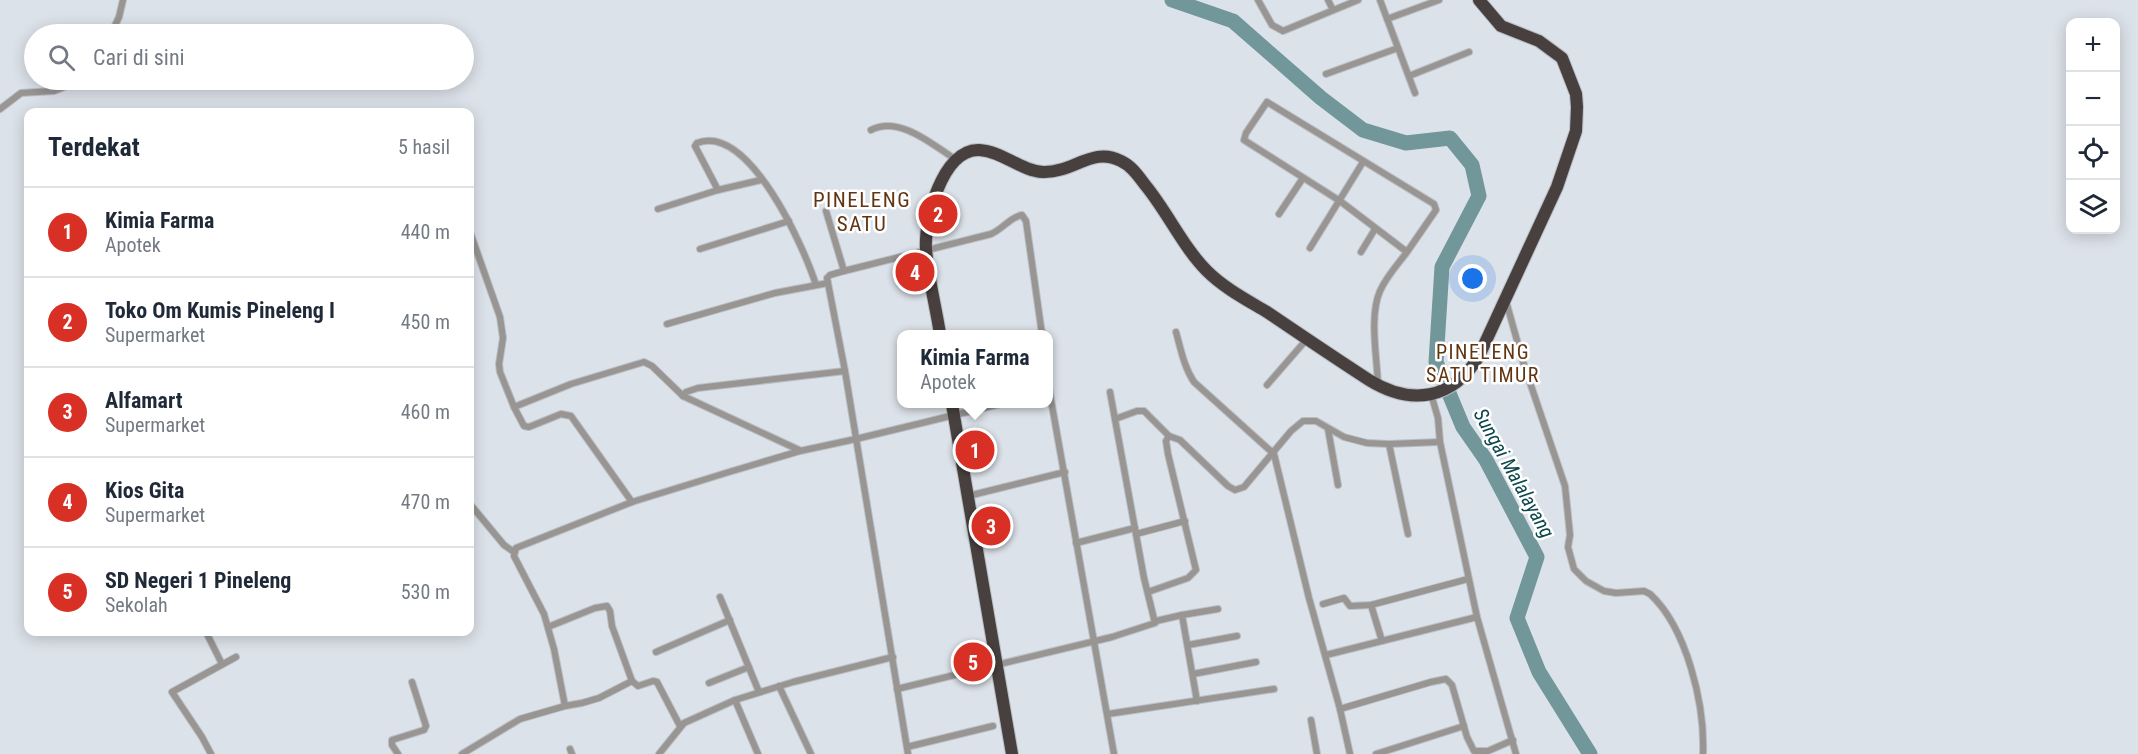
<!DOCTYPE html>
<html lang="id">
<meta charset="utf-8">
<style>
body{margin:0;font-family:"Roboto Condensed",sans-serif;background:#f2f2f3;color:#1f2937}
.controls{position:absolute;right:18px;top:18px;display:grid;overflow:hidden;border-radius:12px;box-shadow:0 3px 15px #0003}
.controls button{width:54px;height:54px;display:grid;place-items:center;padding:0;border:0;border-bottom:2px solid #e0e1e3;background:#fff;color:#1f2937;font:30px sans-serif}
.you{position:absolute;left:1473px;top:279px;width:21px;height:21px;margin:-15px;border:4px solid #fff;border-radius:50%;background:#1a73e8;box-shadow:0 0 0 9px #1a73e833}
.badge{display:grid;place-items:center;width:39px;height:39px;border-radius:50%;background:#d93025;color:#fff;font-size:20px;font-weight:700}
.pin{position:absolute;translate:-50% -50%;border:3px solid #fff;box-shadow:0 2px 6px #0006}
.popup{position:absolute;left:897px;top:330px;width:156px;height:78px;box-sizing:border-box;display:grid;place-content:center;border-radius:12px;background:#fff;filter:drop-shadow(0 2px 4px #0005);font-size:20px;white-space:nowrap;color:#747a83}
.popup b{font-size:22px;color:#1f2937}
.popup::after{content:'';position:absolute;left:50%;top:100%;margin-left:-12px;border:12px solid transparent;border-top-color:#fff}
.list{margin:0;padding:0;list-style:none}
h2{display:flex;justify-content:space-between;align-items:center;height:78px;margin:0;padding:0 24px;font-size:26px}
h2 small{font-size:20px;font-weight:400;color:#747a83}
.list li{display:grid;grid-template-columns:39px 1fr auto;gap:18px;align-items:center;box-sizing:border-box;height:90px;padding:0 24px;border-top:2px solid #e0e1e3}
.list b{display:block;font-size:22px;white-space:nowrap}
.list p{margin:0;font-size:20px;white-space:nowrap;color:#747a83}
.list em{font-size:20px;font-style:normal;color:#747a83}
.icon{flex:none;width:33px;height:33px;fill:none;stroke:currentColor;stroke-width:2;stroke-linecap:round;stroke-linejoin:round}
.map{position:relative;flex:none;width:2138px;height:754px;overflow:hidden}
.search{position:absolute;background:#fff;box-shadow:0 3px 15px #0003;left:24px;top:24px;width:450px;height:66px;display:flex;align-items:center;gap:15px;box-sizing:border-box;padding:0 21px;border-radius:33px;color:#747a83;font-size:22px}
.panel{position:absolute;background:#fff;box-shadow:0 3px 15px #0003;left:24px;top:108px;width:450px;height:528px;border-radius:12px}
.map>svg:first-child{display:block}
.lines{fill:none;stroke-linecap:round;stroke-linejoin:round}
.river{stroke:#71979a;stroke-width:15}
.street-casing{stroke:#b9bec4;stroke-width:8}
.highway-casing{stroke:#b9bec4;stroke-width:14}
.street{stroke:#989593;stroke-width:6}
.highway{stroke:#47403e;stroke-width:12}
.labels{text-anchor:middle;stroke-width:5;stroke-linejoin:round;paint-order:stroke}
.neighbourhood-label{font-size:20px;letter-spacing:1.5px;fill:#623512;stroke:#fff}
.water-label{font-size:20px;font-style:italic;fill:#0b474b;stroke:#fff}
.quarter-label{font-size:21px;letter-spacing:1.5px;fill:#623512;stroke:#fff}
</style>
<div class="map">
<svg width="2138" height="754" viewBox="0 0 2138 754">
<rect width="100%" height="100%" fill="#dce2e9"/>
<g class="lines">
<polyline class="river" points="1172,0 1233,21 1321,98 1363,130 1406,143 1450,138 1472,165 1479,196 1442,267 1436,362 1463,427 1486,460 1537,557 1517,618 1539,672 1590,754"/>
<defs>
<g id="street">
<polyline points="1258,0 1272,25 1283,31 1358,0"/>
<polyline points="1328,0 1333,10"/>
<polyline points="1380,0 1415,93"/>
<polyline points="1387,19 1439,0"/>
<polyline points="111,34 119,17 123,0"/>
<polyline points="1326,74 1398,48"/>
<polyline points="1409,76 1469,52"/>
<polyline points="0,109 21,93 54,91 69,85 74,80"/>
<path d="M871,130C899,115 933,145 955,159"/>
<path d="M718,190L695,146L697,143C749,123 804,247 816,285"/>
<polyline points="658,209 718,190 761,180"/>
<polyline points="826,211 844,271"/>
<polyline points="1279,214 1303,178"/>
<polyline points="470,232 500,317 503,338 499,364 500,372 514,407 524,426 529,427 561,414 571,416 632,502"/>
<polyline points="1310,248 1363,162"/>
<polyline points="700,249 789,221"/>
<polyline points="1361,252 1375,229"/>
<path d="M1506,301L1523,362L1565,486L1570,535L1568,547L1574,569L1586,581L1604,591L1616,593L1644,591L1650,594C1687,628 1705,705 1703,754"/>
<polyline points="667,324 775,293 828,283"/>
<path d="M1176,332C1181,350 1184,367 1194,382L1274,454L1309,598L1340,709L1350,754"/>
<polyline points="1048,383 1114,754"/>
<polyline points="1267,385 1307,339"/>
<path d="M1378,385C1377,357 1369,316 1380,291C1386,277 1398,264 1407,252L1340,201L1244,140L1246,133L1267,102L1434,204L1436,210L1407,252"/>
<polyline points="1431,394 1438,418 1440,442 1477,617 1516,754"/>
<polyline points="514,407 571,384 644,362 652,366 683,396"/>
<polyline points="1115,419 1137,411 1144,411 1169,436"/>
<polyline points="1328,429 1338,485"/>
<polyline points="1389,444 1408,534"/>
<polyline points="799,450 683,396 686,392 698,388 845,371"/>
<polyline points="968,496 1065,472"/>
<polyline points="470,504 504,545 514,552"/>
<polyline points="1136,534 1185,521"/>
<polyline points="1076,543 1135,528"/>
<polyline points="1148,592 1188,578 1196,570 1168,454 1166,441 1169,436 1180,440 1228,486 1235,490 1244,487 1291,431 1303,421 1316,421 1344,437 1367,443 1389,444 1440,442"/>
<polyline points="720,597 759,692"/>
<polyline points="1323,604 1344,598 1350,606 1371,605 1468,579"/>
<polyline points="1371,605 1382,641"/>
<polyline points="1156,621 1182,615"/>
<polyline points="548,627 595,608 607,606 610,611 612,626 632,681"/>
<polyline points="206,632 222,664"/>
<polyline points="1188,645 1237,636"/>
<polyline points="656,652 730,620"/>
<polyline points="1326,655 1477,617"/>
<polyline points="1193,674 1256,662"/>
<polyline points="709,683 749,667"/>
<polyline points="779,686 811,754"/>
<polyline points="897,689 1112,637 1155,623 1144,578 1110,392"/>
<polyline points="735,700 758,754"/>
<polyline points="1197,701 1182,615 1218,609"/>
<polyline points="1340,709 1431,682 1446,679 1452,685 1467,737 1474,751 1488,751 1513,740"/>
<polyline points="1108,714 1274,689"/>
<polyline points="1311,720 1317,754"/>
<polyline points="680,726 657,682 653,681 638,686 632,681 599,698 582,703 565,706 554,649 544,614 514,556 516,548 632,502 729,472 800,451 856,439 1000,404"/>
<polyline points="907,747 993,726"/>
<polyline points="570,749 572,754"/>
<polyline points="211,754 202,737 172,692 236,657"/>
<polyline points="398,754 392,745 392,740 424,730 426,726 412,682"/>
<polyline points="462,754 520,719 565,706"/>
<polyline points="659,754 684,723 735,700 793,682 893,657"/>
<path d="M908,754L845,371L827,278L830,275L844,271L991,234C1003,229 1010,217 1022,215L1026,221L1042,334"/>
<polyline points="1376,754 1464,726"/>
</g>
<g id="highway">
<path d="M940,334C936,307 928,278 926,249C924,221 942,149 979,150C1002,151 1021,171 1043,172C1074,173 1092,146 1121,161C1132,166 1139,177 1146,186C1168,213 1183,247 1207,271C1224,288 1247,300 1267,312C1301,335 1335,358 1369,380C1411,406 1453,400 1479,356L1557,187L1576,131L1577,107L1576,94L1562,58L1539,41L1501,26L1479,0"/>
<polyline points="952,404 1012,754"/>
</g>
</defs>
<use href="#street" class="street-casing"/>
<use href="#highway" class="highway-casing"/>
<use href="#street" class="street"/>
<use href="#highway" class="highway"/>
</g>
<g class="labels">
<g class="neighbourhood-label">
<text x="1483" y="359">PINELENG<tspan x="1483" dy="23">SATU TIMUR</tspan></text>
</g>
<g class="water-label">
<text transform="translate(1514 473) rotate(61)" y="7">Sungai Malalayang</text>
</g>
<g class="quarter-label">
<text x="862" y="207">PINELENG<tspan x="862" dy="24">SATU</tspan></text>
</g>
</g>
</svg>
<div class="controls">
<button>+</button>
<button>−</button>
<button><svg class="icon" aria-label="locate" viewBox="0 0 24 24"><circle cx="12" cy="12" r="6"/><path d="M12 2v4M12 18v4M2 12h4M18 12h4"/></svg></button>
<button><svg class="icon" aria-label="layers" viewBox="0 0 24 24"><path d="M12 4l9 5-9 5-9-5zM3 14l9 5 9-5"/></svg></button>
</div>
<div class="you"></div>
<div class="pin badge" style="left:975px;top:450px">1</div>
<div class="popup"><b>Kimia Farma</b>Apotek</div>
<div class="pin badge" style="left:938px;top:214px">2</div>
<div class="pin badge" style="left:991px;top:526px">3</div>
<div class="pin badge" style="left:915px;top:272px">4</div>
<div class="pin badge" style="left:973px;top:662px">5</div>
<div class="search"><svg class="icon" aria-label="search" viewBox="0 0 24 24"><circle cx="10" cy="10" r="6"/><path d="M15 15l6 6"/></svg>Cari di sini</div>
<section class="panel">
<h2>Terdekat<small>5 hasil</small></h2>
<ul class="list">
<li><span class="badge">1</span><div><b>Kimia Farma</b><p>Apotek</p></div><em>440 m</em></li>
<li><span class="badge">2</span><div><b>Toko Om Kumis Pineleng I</b><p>Supermarket</p></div><em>450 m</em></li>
<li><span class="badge">3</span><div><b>Alfamart</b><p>Supermarket</p></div><em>460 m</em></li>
<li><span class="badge">4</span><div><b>Kios Gita</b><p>Supermarket</p></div><em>470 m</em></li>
<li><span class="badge">5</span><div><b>SD Negeri 1 Pineleng</b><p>Sekolah</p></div><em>530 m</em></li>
</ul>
</section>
</div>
